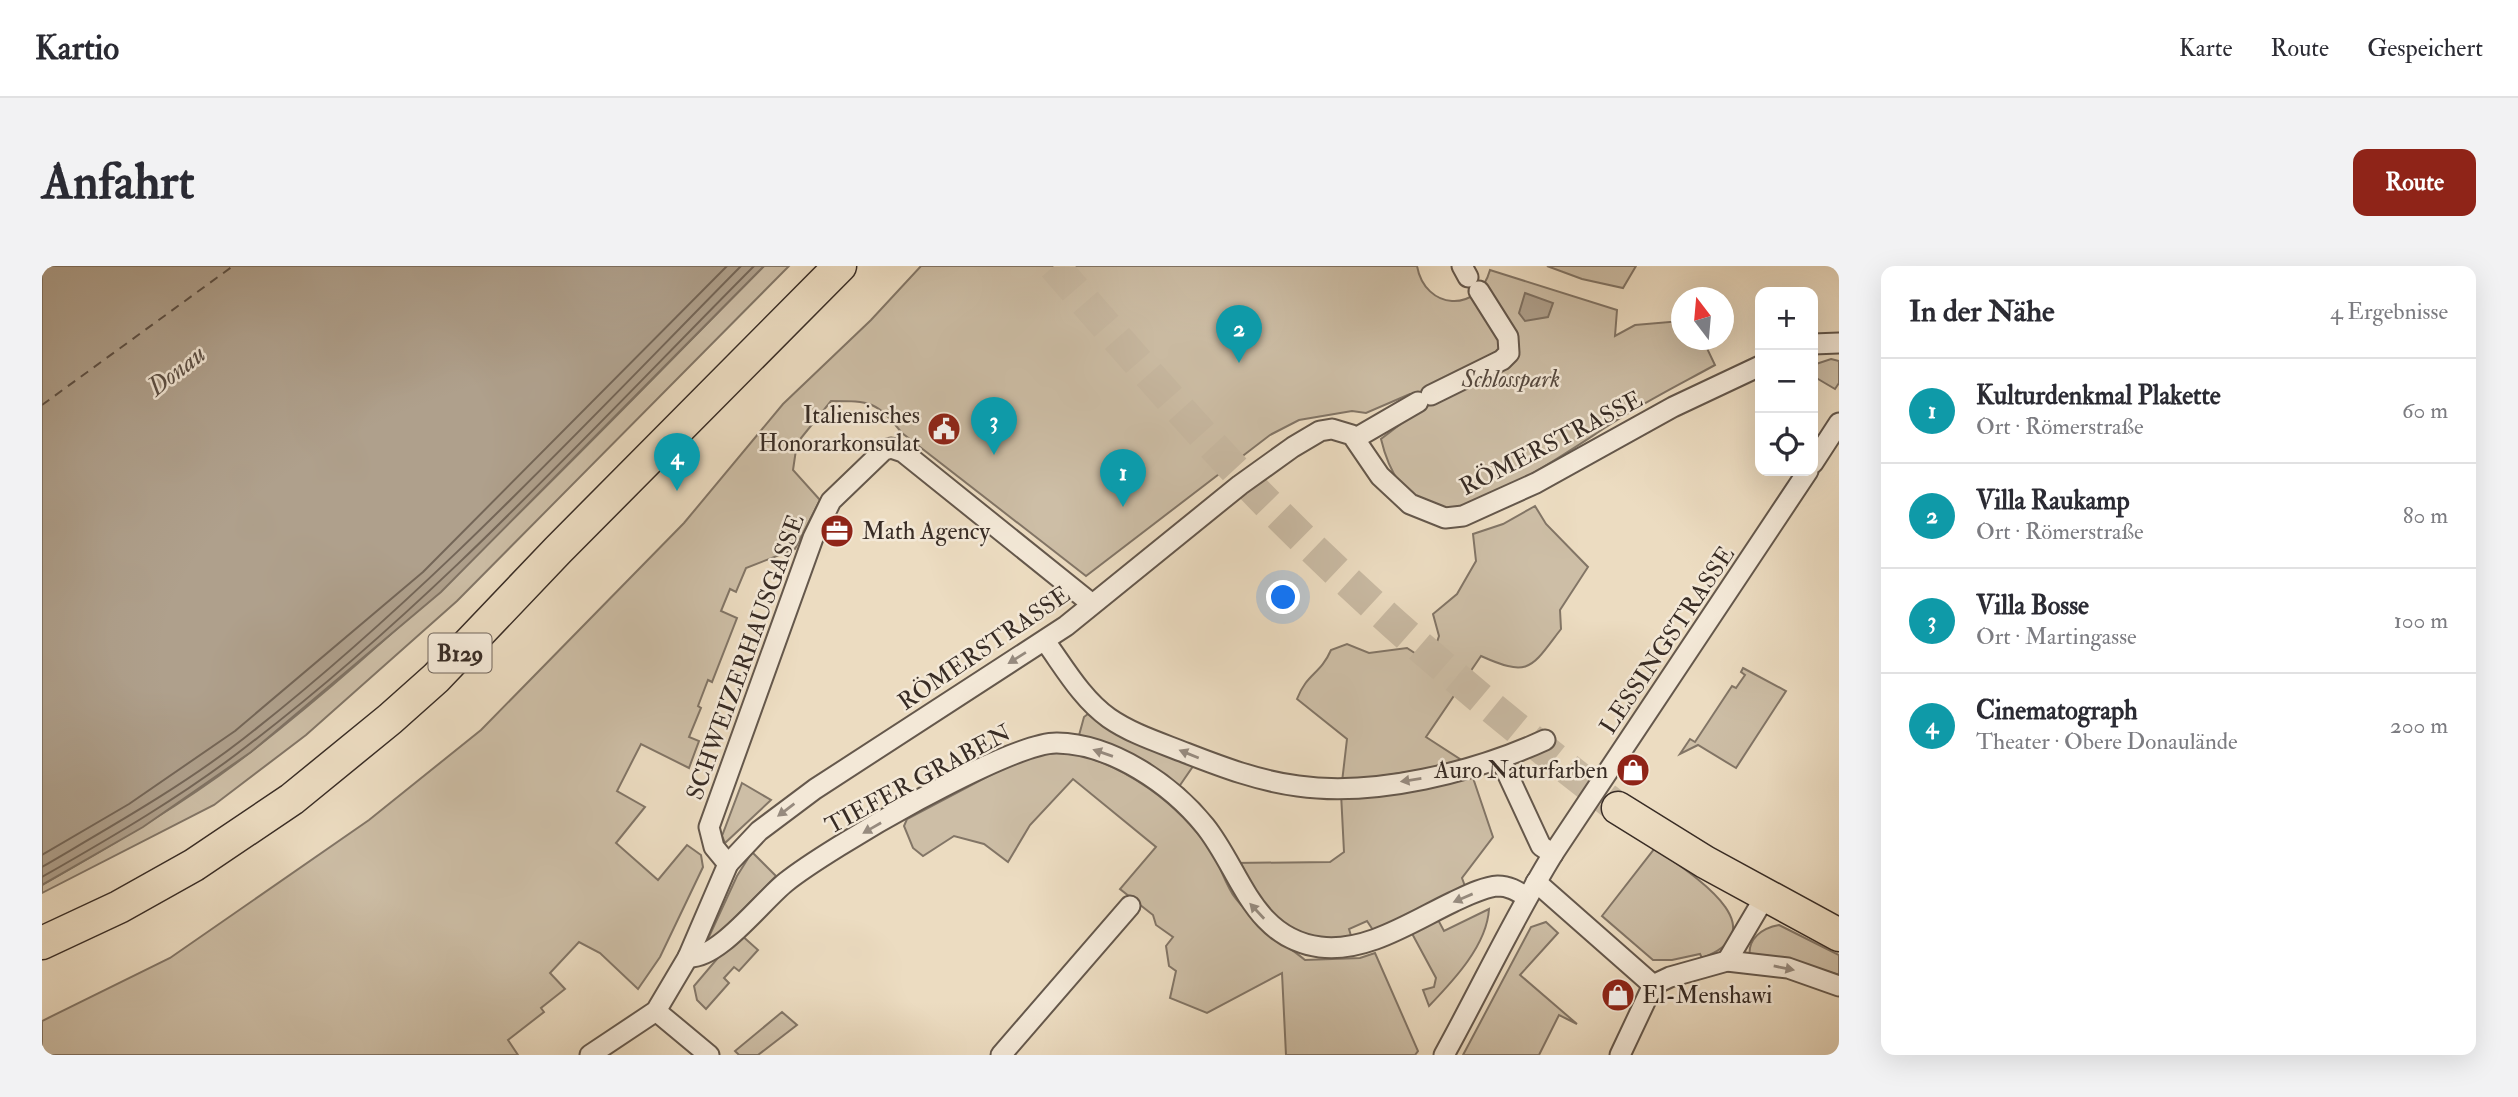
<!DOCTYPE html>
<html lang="de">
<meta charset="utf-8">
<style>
body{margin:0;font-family:"IM FELL Double Pica",serif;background:#f2f2f3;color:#2b2b33}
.controls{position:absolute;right:21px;top:21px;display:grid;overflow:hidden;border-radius:14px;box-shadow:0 7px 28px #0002}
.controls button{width:63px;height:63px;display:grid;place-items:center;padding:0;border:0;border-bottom:2px solid #e1e1e2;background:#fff;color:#2b2b33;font:35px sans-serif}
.compass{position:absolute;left:1629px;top:21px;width:63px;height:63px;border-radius:50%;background:#fff;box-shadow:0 7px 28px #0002;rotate:344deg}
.you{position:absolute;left:1242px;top:332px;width:24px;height:24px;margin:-18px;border:5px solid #fff;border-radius:50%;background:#1a73e8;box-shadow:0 0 0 10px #1a73e833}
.badge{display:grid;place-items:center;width:46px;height:46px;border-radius:50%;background:#8f2418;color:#fff;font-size:23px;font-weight:700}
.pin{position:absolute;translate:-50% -58px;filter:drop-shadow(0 2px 4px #0008)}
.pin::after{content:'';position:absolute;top:37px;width:24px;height:21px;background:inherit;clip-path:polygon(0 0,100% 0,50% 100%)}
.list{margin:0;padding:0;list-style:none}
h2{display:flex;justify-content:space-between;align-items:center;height:91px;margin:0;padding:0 28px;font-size:30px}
h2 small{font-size:23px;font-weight:400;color:#7c7c81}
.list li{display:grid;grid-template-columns:46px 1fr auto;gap:21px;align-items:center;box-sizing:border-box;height:105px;padding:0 28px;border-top:2px solid #e1e1e2}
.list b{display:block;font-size:26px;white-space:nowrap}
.list p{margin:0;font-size:23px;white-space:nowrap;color:#7c7c81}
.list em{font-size:23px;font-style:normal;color:#7c7c81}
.icon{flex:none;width:38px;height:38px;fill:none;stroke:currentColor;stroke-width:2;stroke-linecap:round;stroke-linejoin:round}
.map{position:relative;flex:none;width:1797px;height:789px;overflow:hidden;border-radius:14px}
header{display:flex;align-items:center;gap:42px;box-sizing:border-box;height:98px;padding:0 35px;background:#fff;border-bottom:2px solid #e1e1e2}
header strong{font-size:33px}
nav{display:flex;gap:38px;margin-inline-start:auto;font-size:24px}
.intro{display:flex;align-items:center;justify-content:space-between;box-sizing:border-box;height:168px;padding:0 42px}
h1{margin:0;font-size:49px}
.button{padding:18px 32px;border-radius:14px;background:#8f2418;color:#fff;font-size:24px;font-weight:700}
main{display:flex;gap:42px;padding:0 42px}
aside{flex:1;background:#fff;border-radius:14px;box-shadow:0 7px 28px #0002}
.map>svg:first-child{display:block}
.green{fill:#cdbea6;stroke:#827566;stroke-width:2}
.water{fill:#afa08c;stroke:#7f7263;stroke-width:2}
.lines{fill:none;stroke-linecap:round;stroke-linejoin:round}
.shore{stroke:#746658;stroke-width:2}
.ferry{stroke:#5c4f44;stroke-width:2;stroke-dasharray:9 7;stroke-linecap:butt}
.primary-tunnel{stroke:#c8b9a2;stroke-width:32;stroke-dasharray:32 16;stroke-linecap:butt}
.minor-casing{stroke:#65584c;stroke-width:23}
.primary-casing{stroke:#382c25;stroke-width:35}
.minor{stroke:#f3e8d7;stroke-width:19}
.primary{stroke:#ecdcc1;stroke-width:32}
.oneway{fill:#968a7e}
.labels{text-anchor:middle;stroke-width:5;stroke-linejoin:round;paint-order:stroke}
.shield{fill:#f3e8d7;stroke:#70645a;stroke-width:2}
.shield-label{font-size:23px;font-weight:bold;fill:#382c25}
.park-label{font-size:24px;font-style:italic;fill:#56493f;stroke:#f3e8d7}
.poi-label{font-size:24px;fill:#382c25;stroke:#f3e8d7;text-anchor:end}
.street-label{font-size:24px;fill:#382c25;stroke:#f3e8d7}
.water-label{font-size:26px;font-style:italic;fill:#5c4f44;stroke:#f3e8d7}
</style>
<header>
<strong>Kartio</strong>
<nav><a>Karte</a><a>Route</a><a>Gespeichert</a></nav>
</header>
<div class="intro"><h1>Anfahrt</h1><a class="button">Route</a></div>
<main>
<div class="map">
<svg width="1797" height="789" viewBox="0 0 1797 789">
<rect width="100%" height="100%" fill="#ecdcc1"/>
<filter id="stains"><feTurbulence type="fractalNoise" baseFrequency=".00286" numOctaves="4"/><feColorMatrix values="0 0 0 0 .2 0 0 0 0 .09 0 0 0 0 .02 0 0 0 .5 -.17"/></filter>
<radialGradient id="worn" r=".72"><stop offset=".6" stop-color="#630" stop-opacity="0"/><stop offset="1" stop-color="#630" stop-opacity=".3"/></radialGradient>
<g class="green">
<path d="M722,0H747L415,335L264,469L172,539L0,627V619C72,578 145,536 210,485C396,340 556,167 722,0Z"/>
<path d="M879,0H1375C1383,44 1436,48 1448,4L1575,44L1573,70L1593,59L1639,55L1640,74H1661L1673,99C1644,115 1614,130 1585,148C1541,174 1446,246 1397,242C1363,238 1346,203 1339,173L1381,141L1368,128L1324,147L1310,145L1257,154L1228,169L1044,310L860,167C834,135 829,135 789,135L755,177L751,204L778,234L753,283L704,302L694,326L688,323L679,345L695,352L670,416L666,414L656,440L659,442L647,471L657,475L647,502L599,478L575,525L603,541L574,577L616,614L645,579L659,589L661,601L618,691L596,723L558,687L537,676L508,707L523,723L499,742L502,746L466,774L476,789H0V755L128,692L327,554L439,464L642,257L741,138L829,54Z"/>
<polygon points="1505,0 1594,0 1581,22 1540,13"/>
<polygon points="1789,93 1797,95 1797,117 1793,123 1771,110 1771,99"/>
<path d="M1493,240L1504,258L1546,301L1518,344L1519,363C1489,402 1488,412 1439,390L1384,471L1424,497L1300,516L1305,473L1255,433C1265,407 1278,409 1289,384L1305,378L1327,387L1365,382L1388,397L1397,370L1391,348L1415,328L1434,295L1431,268L1461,258Z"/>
<polygon points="1701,402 1744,425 1694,502 1656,479 1638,488 1648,473 1653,476 1690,420 1694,422 1703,409 1699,406"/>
<polygon points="1051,444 1154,496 1134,525 1036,473 1042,451"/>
<path d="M1026,485C1084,500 1135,536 1169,585C1179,600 1183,619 1194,633C1213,657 1239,675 1263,694L1318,692L1333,687L1376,785L1373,789H1244L1240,707L1165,747L1128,732L1134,705L1127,700L1124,680L1131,671L1114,659L1111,649L1078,623L1114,581L1031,513L988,559L966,596L942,578L912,570L881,590L871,582L862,560L865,553L977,494L995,488Z"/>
<path d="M1429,506L1451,571L1420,612L1424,623L1331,664L1325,655L1307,663L1310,673C1239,678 1229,648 1193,597L1288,596L1302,586L1299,527Z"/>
<polygon points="700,517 729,534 683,577 680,570"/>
<path d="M1613,582C1644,605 1740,662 1660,692L1658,688L1630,694H1611L1560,650Z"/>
<polygon points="710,586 734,610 668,677 665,675 695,610"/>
<path d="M1447,643C1445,679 1412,714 1387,740L1381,724L1392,721L1394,712L1367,662L1394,650L1402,665Z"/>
<polygon points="1504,656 1516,667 1478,709 1535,758 1517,749 1497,789 1421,789 1489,661"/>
<path d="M1737,659L1797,689V709L1756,696L1708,691C1705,673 1720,662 1737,659Z"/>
<polygon points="697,667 716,684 697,705 692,701 682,712 687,717 664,743 655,734 652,720"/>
<polygon points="740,746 755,759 716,789 697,789 693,785"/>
</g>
<g class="water">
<polygon points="0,0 722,0 399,326 209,486 101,561 0,619"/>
<polygon points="1483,27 1511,37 1506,51 1483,55 1477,47"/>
</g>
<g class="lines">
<g class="shore">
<polyline points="0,589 87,538 193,465 381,306 685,0"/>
<path d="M0,601C68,561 138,522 201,473C382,332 538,163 699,0"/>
<path d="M0,611C70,571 141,530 205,480C390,339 548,165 712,0"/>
</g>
<polyline class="ferry" points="0,139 191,0"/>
<path class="primary-tunnel" d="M1012,0C1079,77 1146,155 1217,229C1328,343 1450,445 1576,542"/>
<defs>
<g id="minor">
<polyline points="1420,0 1426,11"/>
<polyline points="1771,78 1797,77"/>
<polyline points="1389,129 1460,94 1467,87 1466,71 1437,25"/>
<polyline points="1314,172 1376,136"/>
<polyline points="1771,197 1797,157"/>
<path d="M1003,375C1022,401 1040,433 1067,452C1090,468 1119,477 1144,487C1180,501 1217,515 1256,520C1333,531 1433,506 1503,474"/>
<polyline points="1459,494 1499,580 1511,588"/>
<polyline points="686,598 672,581 667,561 771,272 789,235 842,184 849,182 861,186 1050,338"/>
<polyline points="1494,616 1611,719"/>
<path d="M646,691C676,694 720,635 744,616C785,583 967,476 1015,477C1070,478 1129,518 1163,560C1199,605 1210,672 1278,681C1324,687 1371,655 1411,636C1424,630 1441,621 1456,620C1467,620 1475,625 1485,631"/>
<polyline points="1685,695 1724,629"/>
<polyline points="614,745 667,789"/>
<polyline points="548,789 614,745 646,691 686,598 717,565 773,523 1024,360 1198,219 1251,181 1278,165 1290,163 1310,169 1338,210 1368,238 1403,252 1421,250 1494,217 1631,141 1718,100"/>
<polyline points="959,789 1088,640"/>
<path d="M1402,789C1439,722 1471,653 1511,588L1766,205"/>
<polyline points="1578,789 1611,719 1628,711 1685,695 1746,702 1797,720"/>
</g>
<g id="primary">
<polyline points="1576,542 1663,596 1797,669"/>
<polyline points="0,677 77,641 152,599 250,533 348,453 394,412 516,284 798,0"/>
</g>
</defs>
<use href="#minor" class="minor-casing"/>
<use href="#primary" class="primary-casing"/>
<use href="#minor" class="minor"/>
<use href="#primary" class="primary"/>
</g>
<defs><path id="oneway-solid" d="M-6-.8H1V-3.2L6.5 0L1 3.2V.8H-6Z" transform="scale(1.75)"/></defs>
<g class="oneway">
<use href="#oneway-solid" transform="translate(975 392) rotate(148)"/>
<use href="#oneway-solid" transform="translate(1061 487) rotate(-161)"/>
<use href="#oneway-solid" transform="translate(1147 488) rotate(-158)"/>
<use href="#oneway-solid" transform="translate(1369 514) rotate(171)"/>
<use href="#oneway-solid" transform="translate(744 544) rotate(143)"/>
<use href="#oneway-solid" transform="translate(830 562) rotate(150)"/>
<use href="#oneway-solid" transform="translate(1421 632) rotate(157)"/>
<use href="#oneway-solid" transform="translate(1215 645) rotate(-133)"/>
<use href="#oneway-solid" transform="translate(1742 702) rotate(11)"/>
</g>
<defs>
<symbol id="civic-disc" viewBox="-11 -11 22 22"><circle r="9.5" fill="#8f2418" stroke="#f3e8d7"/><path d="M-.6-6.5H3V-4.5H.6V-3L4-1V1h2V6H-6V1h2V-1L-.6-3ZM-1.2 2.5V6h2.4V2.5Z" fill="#fff"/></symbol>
<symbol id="office-disc" viewBox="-11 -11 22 22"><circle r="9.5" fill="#8f2418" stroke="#f3e8d7"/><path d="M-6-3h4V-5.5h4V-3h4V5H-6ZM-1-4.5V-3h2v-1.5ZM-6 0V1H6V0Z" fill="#fff"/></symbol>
<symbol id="shop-disc" viewBox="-11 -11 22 22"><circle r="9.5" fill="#8f2418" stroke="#f3e8d7"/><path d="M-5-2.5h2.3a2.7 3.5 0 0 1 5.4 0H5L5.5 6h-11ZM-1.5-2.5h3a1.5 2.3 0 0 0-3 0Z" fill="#fff"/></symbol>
</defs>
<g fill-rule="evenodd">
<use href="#civic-disc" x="883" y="144" width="38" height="38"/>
<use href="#office-disc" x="776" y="246" width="38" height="38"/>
<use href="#shop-disc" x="1572" y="485" width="38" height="38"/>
<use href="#shop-disc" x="1557" y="710" width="38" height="38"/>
</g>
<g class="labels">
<rect class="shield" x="386.5" y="367.5" width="63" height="39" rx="5"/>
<g class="shield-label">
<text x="418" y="395">B129</text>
</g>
<g class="park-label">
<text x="1469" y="121">Schlosspark</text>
</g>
<g class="poi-label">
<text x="878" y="157">Italienisches<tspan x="878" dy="28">Honorarkonsulat</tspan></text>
<text x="820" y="273" text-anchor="start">Math Agency</text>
<text x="1566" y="512">Auro Naturfarben</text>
<text x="1600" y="737" text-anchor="start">El-Menshawi</text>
</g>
<g class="street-label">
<text transform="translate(1509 177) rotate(-27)" y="8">RÖMERSTRASSE</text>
<text transform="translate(1625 374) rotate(-56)" y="8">LESSINGSTRASSE</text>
<text transform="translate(942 382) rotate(-34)" y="8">RÖMERSTRASSE</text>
<text transform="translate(703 391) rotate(-70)" y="8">SCHWEIZERHAUSGASSE</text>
<text transform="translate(876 513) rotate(-28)" y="8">TIEFER GRABEN</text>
</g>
<g class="water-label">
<text transform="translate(134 104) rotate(-38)" y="9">Donau</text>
</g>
</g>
<rect width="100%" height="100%" filter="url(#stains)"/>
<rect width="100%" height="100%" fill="url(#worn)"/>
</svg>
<div class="controls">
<button>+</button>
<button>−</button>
<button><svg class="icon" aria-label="locate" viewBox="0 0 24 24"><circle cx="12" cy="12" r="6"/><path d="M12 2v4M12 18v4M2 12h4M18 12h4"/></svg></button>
</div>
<svg class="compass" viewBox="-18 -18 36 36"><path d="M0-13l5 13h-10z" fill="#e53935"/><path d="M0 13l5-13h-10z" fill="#7c7c81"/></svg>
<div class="you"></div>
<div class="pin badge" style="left:1081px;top:241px;background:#0f9aa8">1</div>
<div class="pin badge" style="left:1197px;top:97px;background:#0f9aa8">2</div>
<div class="pin badge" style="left:952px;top:189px;background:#0f9aa8">3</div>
<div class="pin badge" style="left:635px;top:225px;background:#0f9aa8">4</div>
</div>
<aside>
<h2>In der Nähe<small>4 Ergebnisse</small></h2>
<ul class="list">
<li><span class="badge" style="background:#0f9aa8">1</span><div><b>Kulturdenkmal Plakette</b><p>Ort · Römerstraße</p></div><em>60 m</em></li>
<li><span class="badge" style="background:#0f9aa8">2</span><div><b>Villa Raukamp</b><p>Ort · Römerstraße</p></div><em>80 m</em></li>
<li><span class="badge" style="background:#0f9aa8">3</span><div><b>Villa Bosse</b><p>Ort · Martingasse</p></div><em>100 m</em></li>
<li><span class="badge" style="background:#0f9aa8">4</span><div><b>Cinematograph</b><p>Theater · Obere Donaulände</p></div><em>200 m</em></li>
</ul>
</aside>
</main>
